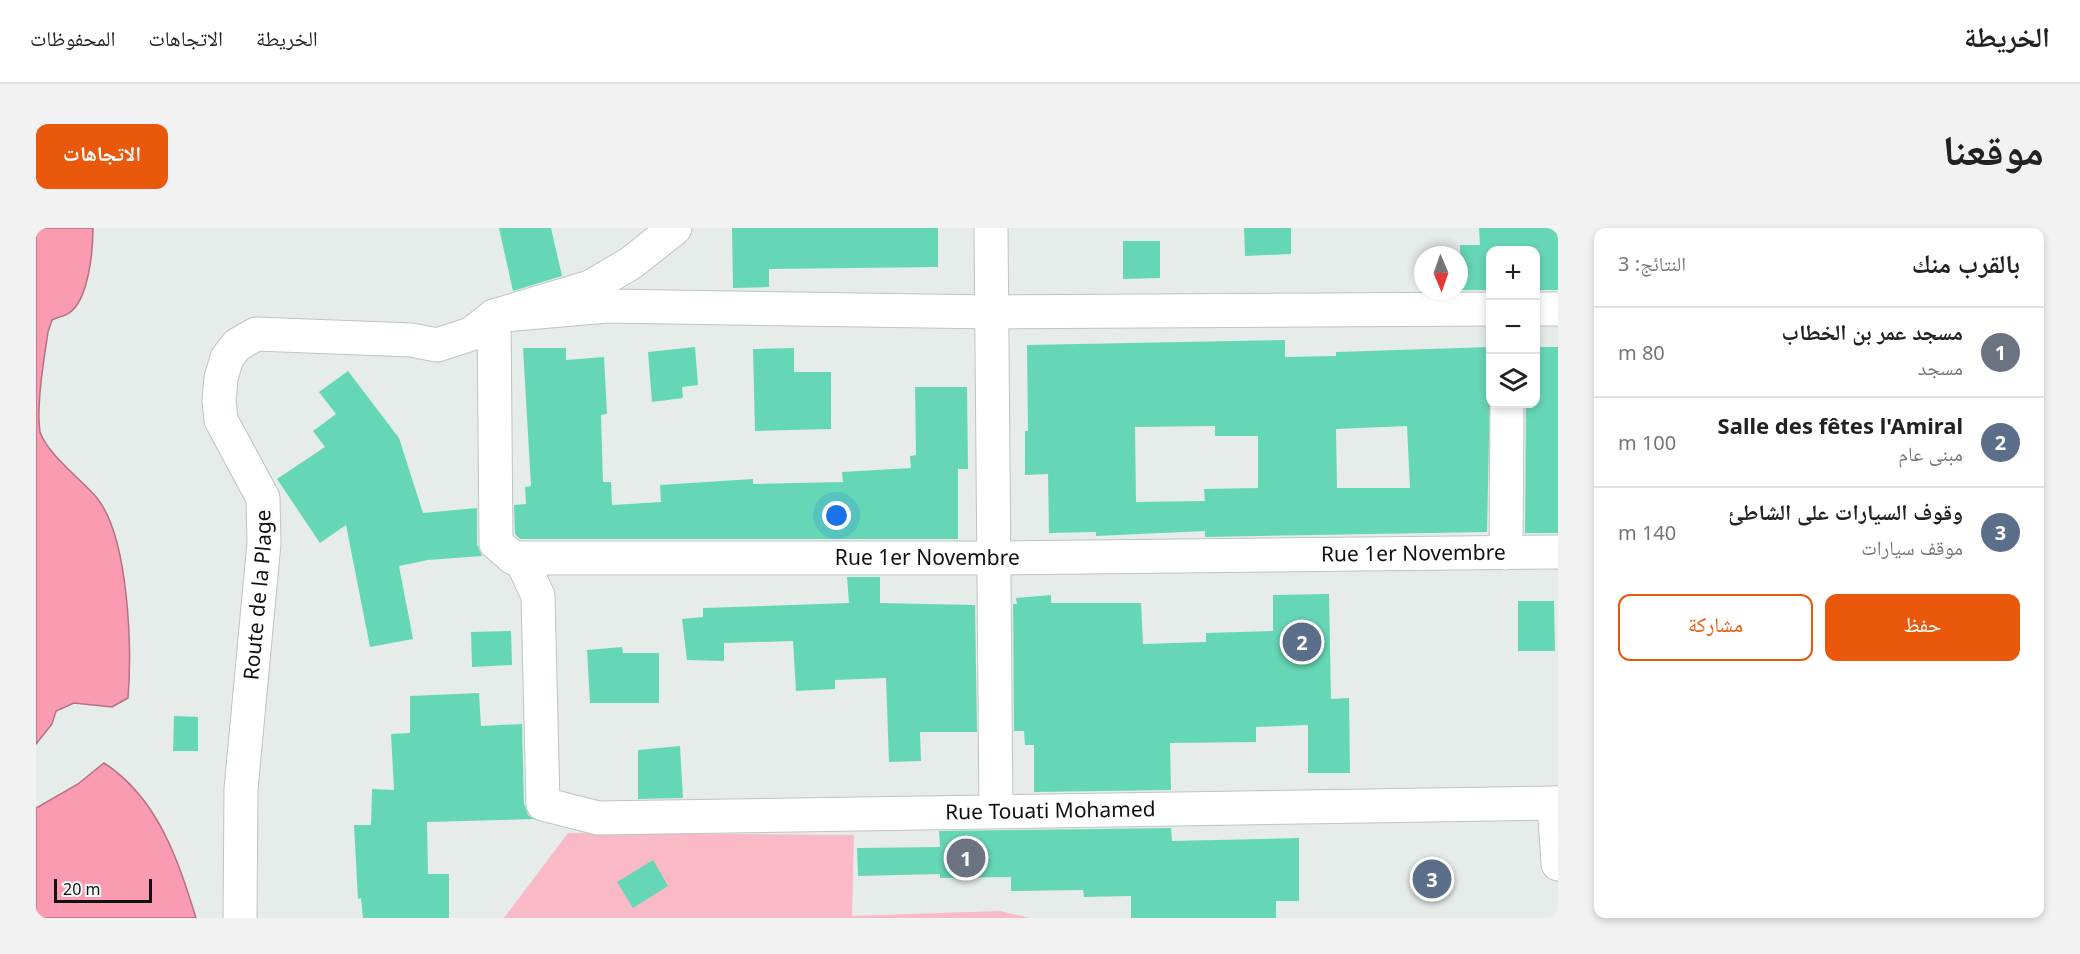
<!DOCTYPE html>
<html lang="ar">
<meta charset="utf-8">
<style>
body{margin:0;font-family:"Noto Sans","Noto Naskh Arabic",sans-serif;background:#f2f2f2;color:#222;direction:rtl}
.controls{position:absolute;right:18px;top:18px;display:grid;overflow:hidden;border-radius:12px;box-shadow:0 3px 9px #0003}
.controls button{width:54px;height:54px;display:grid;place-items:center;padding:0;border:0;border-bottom:2px solid #e0e0e0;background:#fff;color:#222;font:30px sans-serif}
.compass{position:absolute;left:1378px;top:18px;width:54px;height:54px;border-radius:50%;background:#fff;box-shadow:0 3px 9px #0003;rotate:178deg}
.scale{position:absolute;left:18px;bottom:15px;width:98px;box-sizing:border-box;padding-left:6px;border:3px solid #101211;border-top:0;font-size:16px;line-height:21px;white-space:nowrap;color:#101211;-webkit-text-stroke:4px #f3faf7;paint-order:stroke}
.you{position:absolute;left:801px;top:288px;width:21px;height:21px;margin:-15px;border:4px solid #fff;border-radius:50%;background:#1a73e8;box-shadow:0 0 0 9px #1a73e833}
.badge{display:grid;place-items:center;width:39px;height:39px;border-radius:50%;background:#ea580c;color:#fff;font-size:20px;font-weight:700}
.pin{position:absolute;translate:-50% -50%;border:3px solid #fff;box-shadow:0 2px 6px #0006}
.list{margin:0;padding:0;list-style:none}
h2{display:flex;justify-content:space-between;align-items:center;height:78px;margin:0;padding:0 24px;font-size:26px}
h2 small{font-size:20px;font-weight:400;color:#767676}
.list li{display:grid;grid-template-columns:39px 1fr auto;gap:18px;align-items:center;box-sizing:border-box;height:90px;padding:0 24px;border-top:2px solid #e0e0e0}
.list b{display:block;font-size:22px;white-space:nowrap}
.list p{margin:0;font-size:20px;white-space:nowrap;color:#767676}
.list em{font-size:20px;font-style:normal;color:#767676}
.actions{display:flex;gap:12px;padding:18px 24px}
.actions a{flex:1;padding:14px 0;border:2px solid #ea580c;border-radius:12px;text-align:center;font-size:21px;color:#ea580c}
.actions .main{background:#ea580c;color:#fff}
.icon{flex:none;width:33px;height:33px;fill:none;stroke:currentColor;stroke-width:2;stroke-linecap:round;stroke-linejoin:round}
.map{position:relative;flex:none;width:1522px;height:690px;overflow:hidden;direction:ltr;border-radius:12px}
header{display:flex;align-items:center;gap:36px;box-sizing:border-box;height:84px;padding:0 30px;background:#fff;border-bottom:2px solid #e0e0e0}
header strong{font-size:28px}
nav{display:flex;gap:33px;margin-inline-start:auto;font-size:21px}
.intro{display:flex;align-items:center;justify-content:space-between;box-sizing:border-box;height:144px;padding:0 36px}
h1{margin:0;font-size:42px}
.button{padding:15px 27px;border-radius:12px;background:#ea580c;color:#fff;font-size:21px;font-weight:700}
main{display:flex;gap:36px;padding:0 36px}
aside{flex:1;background:#fff;border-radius:12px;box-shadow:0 3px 9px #0003}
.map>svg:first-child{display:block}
.green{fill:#fab9c7}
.water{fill:#fa9bb1;stroke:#b47281;stroke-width:1.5}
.building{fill:#66d7b6;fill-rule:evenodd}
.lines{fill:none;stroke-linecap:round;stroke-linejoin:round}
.minor-casing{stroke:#bec4c1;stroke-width:35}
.secondary-casing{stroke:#bec4c1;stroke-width:35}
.minor{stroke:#fff;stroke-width:33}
.secondary{stroke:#fff;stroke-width:33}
.labels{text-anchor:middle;stroke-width:4.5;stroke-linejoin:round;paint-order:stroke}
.street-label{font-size:21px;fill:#101211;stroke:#f3faf7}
</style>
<header>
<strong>الخريطة</strong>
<nav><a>الخريطة</a><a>الاتجاهات</a><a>المحفوظات</a></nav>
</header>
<div class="intro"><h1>موقعنا</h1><a class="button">الاتجاهات</a></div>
<main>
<aside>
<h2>بالقرب منك<small>النتائج: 3</small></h2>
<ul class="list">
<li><span class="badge" style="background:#6b7280">1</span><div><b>مسجد عمر بن الخطاب</b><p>مسجد</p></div><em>80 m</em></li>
<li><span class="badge" style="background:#5c6f8a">2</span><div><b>Salle des fêtes l'Amiral</b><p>مبنى عام</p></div><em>100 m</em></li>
<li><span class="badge" style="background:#5c6f8a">3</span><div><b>وقوف السيارات على الشاطئ</b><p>موقف سيارات</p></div><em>140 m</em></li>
</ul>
<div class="actions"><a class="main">حفظ</a><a>مشاركة</a></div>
</aside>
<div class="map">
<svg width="1522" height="690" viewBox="0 0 1522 690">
<rect width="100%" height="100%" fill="#e6ecea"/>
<polygon class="green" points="532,605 818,607 816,688 964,683 994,690 468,690"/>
<g class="water">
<path d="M0,0H57C57,21 53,72 33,85C29,88 22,89 16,92L12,104C8,131 0,179 4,204C12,227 45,251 61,270C93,310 96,420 92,470L76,479L38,475L20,483L16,496L0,516Z"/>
<path d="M68,535C122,570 142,632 160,690H0V580L42,556Z"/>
</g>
<g class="building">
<polygon points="463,0 515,0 526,48 477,63"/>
<polygon points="696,0 902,0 902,39 733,41 733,59 697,60"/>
<polygon points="1208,0 1255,0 1255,26 1209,28"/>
<polygon points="1443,0 1522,0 1522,62 1500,62 1500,22 1455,22 1455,62 1425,62 1424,17 1444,17"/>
<polygon points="1087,13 1124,13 1124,50 1087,51"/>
<path d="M1249,112V129L1300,128V124L1455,119L1451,304L1169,309V303L1060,308V304L1013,305L1012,246L989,247V203H992L991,117ZM1179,198V208H1222V260L1168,261L1169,273L1100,274L1099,199ZM1371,198L1374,260H1301L1300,201Z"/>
<polygon points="659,119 662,157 646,159 647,170 616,174 612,124"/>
<polygon points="1500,119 1522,119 1522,305 1489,305 1490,176 1500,176"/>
<polygon points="487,120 530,120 530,132 568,129 571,186 565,187 567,254 575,254 576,277 625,274 624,257 717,251 717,256 807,254 806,244 875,240 874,228 880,227 879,159 931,159 932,241 922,241 922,311 484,311 479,306 478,277 490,276 489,259 495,258"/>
<polygon points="758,120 758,144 795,144 795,201 719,203 717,121"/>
<polygon points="312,143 363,210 387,285 441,280 441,316 446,328 392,332 363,338 377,411 334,419 310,297 284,315 241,251 289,219 277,203 300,186 283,164"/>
<polygon points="811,349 844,349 844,375 939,377 941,504 884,504 885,533 853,534 850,450 799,452 799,461 760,463 757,413 688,415 688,433 651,432 646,391 667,389 667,380 813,375"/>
<polygon points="1293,366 1295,471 1313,470 1314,545 1272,545 1272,497 1220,499 1220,514 1134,515 1135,562 998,564 998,517 989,517 988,503 978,503 977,376 981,376 980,370 1015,367 1015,375 1105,375 1107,416 1170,414 1170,405 1237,403 1237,367"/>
<polygon points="1482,373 1518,373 1519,423 1482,423"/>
<polygon points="475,403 476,437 436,439 435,404"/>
<polygon points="586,419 587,425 623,425 623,475 554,475 551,422"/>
<polygon points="443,465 445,498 486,496 488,576 492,587 498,591 391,594 392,646 413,646 413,690 327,690 325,670 322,671 318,597 335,597 336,561 358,562 355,506 374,505 374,468"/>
<polygon points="138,488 162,489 162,523 137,523"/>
<polygon points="644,518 647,570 602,571 602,522"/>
<polygon points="1135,600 1136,613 1263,610 1263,673 1240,673 1240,690 1095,690 1095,668 1048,669 1047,662 975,663 975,649 904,650 904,646 822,648 821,620 904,619 903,603"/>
<polygon points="617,632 632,658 597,680 581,654"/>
</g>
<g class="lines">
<defs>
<g id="minor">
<polyline points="955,0 960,583"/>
<polyline points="1500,81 1522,81"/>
<polyline points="1470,325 1471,176"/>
<path id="s1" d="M485,331L502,368L507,576L562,590L1522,575"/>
<polyline points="1518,575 1522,636"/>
<path id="s2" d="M204,690L205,561L228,315L227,270L185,192L183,173L185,150L191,130L201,117L220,106L375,112L401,117L435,106L458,88L571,78L957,84L1454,81"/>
</g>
<g id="secondary">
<path id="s3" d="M639,0L595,35L554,59L458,88L460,315L477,330H957L1522,324"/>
</g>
</defs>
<use href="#minor" class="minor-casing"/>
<use href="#secondary" class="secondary-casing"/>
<use href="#minor" class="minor"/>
<use href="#secondary" class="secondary"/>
</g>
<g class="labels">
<g class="street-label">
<text dy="7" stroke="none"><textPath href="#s3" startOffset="1354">Rue 1er Novembre</textPath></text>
<text dy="7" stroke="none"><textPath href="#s3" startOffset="868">Rue 1er Novembre</textPath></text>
<text dy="7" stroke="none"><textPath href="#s2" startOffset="324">Route de la Plage</textPath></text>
<text dy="7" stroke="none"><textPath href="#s1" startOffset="758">Rue Touati Mohamed</textPath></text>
</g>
</g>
</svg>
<div class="controls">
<button>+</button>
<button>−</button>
<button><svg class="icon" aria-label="layers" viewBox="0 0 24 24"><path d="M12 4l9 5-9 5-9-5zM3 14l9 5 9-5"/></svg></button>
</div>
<svg class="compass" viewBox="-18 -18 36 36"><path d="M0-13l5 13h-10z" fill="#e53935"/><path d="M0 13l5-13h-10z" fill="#767676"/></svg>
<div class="scale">20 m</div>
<div class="you"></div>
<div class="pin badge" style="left:930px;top:630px;background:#6b7280">1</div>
<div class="pin badge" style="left:1266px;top:414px;background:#5c6f8a">2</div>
<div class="pin badge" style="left:1396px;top:651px;background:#5c6f8a">3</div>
</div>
</main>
